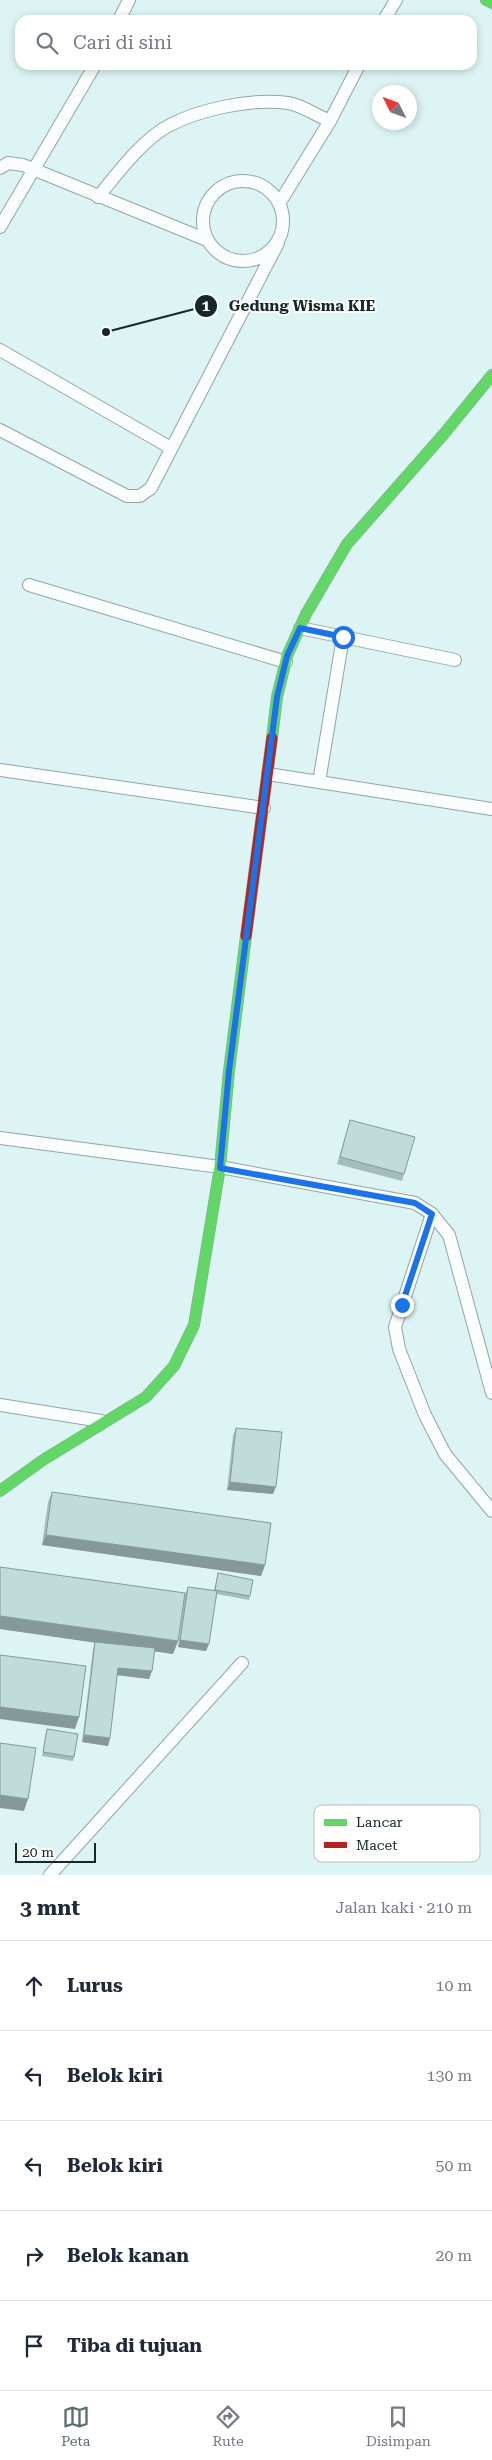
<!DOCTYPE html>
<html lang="id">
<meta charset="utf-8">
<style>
body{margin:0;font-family:"Roboto Serif",serif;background:#f2f2f3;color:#1f2937}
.compass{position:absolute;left:372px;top:85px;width:45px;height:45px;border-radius:50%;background:#fff;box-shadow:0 2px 8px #0003;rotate:312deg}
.scale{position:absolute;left:15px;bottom:12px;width:81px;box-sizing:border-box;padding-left:5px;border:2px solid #162827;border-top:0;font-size:14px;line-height:18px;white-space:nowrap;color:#162827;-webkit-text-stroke:4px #fff;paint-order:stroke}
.stop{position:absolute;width:15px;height:15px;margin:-11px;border:4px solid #1a73e8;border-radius:50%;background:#fff}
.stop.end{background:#1a73e8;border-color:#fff;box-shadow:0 1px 5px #0008}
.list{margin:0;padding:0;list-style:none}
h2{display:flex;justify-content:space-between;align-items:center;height:65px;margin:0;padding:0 20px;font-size:21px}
h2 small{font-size:16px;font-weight:400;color:#747a83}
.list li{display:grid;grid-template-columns:32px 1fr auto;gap:15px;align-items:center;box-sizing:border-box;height:90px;padding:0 20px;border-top:1px solid #e0e1e3}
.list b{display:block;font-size:19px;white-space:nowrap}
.list em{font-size:16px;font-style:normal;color:#747a83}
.icon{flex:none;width:28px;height:28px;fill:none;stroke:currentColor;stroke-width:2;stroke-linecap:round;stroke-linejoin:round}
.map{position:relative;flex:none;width:492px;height:1875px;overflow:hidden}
.search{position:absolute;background:#fff;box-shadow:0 2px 8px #0003;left:15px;right:15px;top:15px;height:55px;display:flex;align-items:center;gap:12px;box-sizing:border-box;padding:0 18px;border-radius:15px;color:#747a83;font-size:19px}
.sheet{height:515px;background:#fff}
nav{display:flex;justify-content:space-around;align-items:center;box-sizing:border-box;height:70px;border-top:1px solid #e0e1e3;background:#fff;font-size:14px;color:#747a83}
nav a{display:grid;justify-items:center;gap:2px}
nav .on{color:#5b6f6e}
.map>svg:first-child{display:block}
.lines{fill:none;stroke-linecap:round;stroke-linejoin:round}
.lane-casing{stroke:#92a5a4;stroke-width:14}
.fast-casing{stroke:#92a5a4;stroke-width:12}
.jam-casing{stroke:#92a5a4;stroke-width:12}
.lane{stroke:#fafdfd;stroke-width:12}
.fast{stroke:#63d668;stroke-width:11}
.jam{stroke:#b3261e;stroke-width:11}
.wall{fill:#a4bcbb}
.shaded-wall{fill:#869999}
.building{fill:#bfdbda;stroke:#869999}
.route{stroke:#1a73e8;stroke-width:6}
.key{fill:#fff;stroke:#b9bebe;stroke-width:1}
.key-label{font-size:14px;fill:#162827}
.leader{fill:none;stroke:#162827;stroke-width:2}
.callout-dot{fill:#162827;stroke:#fff;stroke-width:2}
.mark-label{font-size:15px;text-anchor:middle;font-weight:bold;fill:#fff}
.callout-label{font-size:15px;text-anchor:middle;font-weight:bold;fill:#162827;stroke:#fff;stroke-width:4;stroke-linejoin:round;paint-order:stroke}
</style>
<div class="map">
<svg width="492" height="1875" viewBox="0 0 492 1875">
<rect width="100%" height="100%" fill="#dcf4f3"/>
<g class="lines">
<defs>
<g id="lane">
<polyline points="119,20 129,0"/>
<polyline points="384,20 396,0"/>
<polyline points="0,168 8,163 23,165 207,240"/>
<circle cx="243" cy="221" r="40"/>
<path d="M98,197C118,173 141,141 168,126C200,109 252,98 288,103C302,105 317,116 330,121"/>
<polyline points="280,202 330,121 359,65"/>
<polyline points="0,227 95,65"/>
<polyline points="0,350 171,448"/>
<polyline points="0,430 127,496 140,496 151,488 278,243"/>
<polyline points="29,585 286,662"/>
<polyline points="300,628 455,660"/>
<polyline points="0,770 264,808"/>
<polyline points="268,774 492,809"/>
<polyline points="319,782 343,637"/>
<polyline points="0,1138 220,1167 415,1203 432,1214 449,1235 492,1393"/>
<polyline points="432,1214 395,1327 399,1349 425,1415 445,1454 492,1511"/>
<polyline points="0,1405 101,1421"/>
<polyline points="50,1875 242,1663"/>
</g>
<g id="fast">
<polyline points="486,0 492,3"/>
<polyline points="272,738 277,697 287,656 306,614 347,544 443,435 492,375"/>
<polyline points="0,1491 43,1460 146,1397 174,1366 194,1325 220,1167 229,1071 246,936"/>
</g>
<polyline id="jam" points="246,936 272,738"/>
</defs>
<use href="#lane" class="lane-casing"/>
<use href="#fast" class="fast-casing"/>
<use href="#jam" class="jam-casing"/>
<use href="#lane" class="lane"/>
<use href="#fast" class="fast"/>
<use href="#jam" class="jam"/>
</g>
<g class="wall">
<polygon points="350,1120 404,1174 402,1181 337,1164"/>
<polygon points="236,1428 273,1494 227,1490 233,1435"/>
<polygon points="52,1492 265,1565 261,1576 42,1545 48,1502"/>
<polygon points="218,1573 250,1596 249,1600 217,1594 206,1651 178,1647 185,1594 188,1587 214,1590"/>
<polygon points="0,1629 178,1641 173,1654 154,1651 152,1671 149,1679 117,1675 110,1738 108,1746 82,1742 93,1649 95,1642"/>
<polygon points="47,1729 74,1757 73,1761 42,1756 46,1733"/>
</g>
<g class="shaded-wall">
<polygon points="230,1482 276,1487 273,1494 227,1490"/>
<polygon points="46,1535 265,1565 261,1576 42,1545"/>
<polygon points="0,1616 178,1641 173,1654 0,1629"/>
<polygon points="180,1640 209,1644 206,1651 178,1647"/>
<polygon points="118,1668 152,1671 149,1679 116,1675"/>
<polygon points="0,1707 79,1717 75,1729 0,1719"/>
<polygon points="84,1735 110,1738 108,1746 82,1742"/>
<polygon points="0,1795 28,1799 24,1811 0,1808"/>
</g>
<g class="building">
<polygon points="350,1120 415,1137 404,1174 340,1157"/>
<polygon points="236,1428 282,1432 276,1487 230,1482"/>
<polygon points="52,1492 271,1523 265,1565 46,1535"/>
<polygon points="0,1567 185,1593 178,1641 0,1616"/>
<polygon points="218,1573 253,1580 250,1596 215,1590"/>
<polygon points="188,1587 217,1591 209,1644 180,1640"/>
<polygon points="95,1642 155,1648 152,1671 118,1668 110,1738 84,1735"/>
<polygon points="0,1655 86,1666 79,1717 0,1707"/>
<polygon points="47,1729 78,1734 74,1757 43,1752"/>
<polygon points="0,1743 36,1748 28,1799 0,1795"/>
</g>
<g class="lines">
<polyline class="route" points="343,637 300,628 287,656 277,697 229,1071 220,1168 415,1203 432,1214 402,1305"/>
</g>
<rect x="314" y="1805" width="166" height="57" rx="8" class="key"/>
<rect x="324" y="1819" width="23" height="7" fill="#63d668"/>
<rect x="324" y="1842" width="23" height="6" fill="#b3261e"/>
<g class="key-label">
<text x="356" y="1827">Lancar</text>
<text x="356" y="1850">Macet</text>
</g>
<path class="leader" d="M106 332L206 306"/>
<g class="callout-dot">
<circle cx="106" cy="332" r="5"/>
<circle cx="206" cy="306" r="12"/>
</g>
<g class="mark-label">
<text x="206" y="311">1</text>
</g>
<g class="callout-label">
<text x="302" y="311">Gedung Wisma KIE</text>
</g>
</svg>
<svg class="compass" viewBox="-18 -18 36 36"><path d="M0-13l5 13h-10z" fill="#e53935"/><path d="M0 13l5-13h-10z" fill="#747a83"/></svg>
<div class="scale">20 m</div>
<div class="stop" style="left:343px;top:637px"></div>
<div class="stop end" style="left:402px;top:1305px"></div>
<div class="search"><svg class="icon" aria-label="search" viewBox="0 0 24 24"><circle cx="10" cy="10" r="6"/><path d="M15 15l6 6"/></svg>Cari di sini</div>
</div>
<section class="sheet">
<h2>3 mnt<small>Jalan kaki · 210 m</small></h2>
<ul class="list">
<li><svg class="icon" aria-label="ahead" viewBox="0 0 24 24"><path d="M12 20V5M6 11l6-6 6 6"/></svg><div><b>Lurus</b></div><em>10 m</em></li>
<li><svg class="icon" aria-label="left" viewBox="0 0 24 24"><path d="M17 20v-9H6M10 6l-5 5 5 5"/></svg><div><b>Belok kiri</b></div><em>130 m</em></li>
<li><svg class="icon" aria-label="left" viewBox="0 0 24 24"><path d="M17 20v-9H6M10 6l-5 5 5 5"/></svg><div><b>Belok kiri</b></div><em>50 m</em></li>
<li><svg class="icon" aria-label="right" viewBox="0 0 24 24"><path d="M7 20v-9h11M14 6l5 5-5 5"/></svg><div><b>Belok kanan</b></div><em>20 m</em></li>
<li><svg class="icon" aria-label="arrive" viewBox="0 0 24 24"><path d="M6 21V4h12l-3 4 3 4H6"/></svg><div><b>Tiba di tujuan</b></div></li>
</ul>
</section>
<nav>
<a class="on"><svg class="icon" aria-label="map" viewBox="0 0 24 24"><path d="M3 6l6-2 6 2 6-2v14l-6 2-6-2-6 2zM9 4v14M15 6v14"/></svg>Peta</a>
<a><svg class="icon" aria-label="directions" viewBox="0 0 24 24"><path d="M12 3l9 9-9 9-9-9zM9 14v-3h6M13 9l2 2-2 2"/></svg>Rute</a>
<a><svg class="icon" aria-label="saved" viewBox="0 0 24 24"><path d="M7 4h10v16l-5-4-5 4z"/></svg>Disimpan</a>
</nav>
